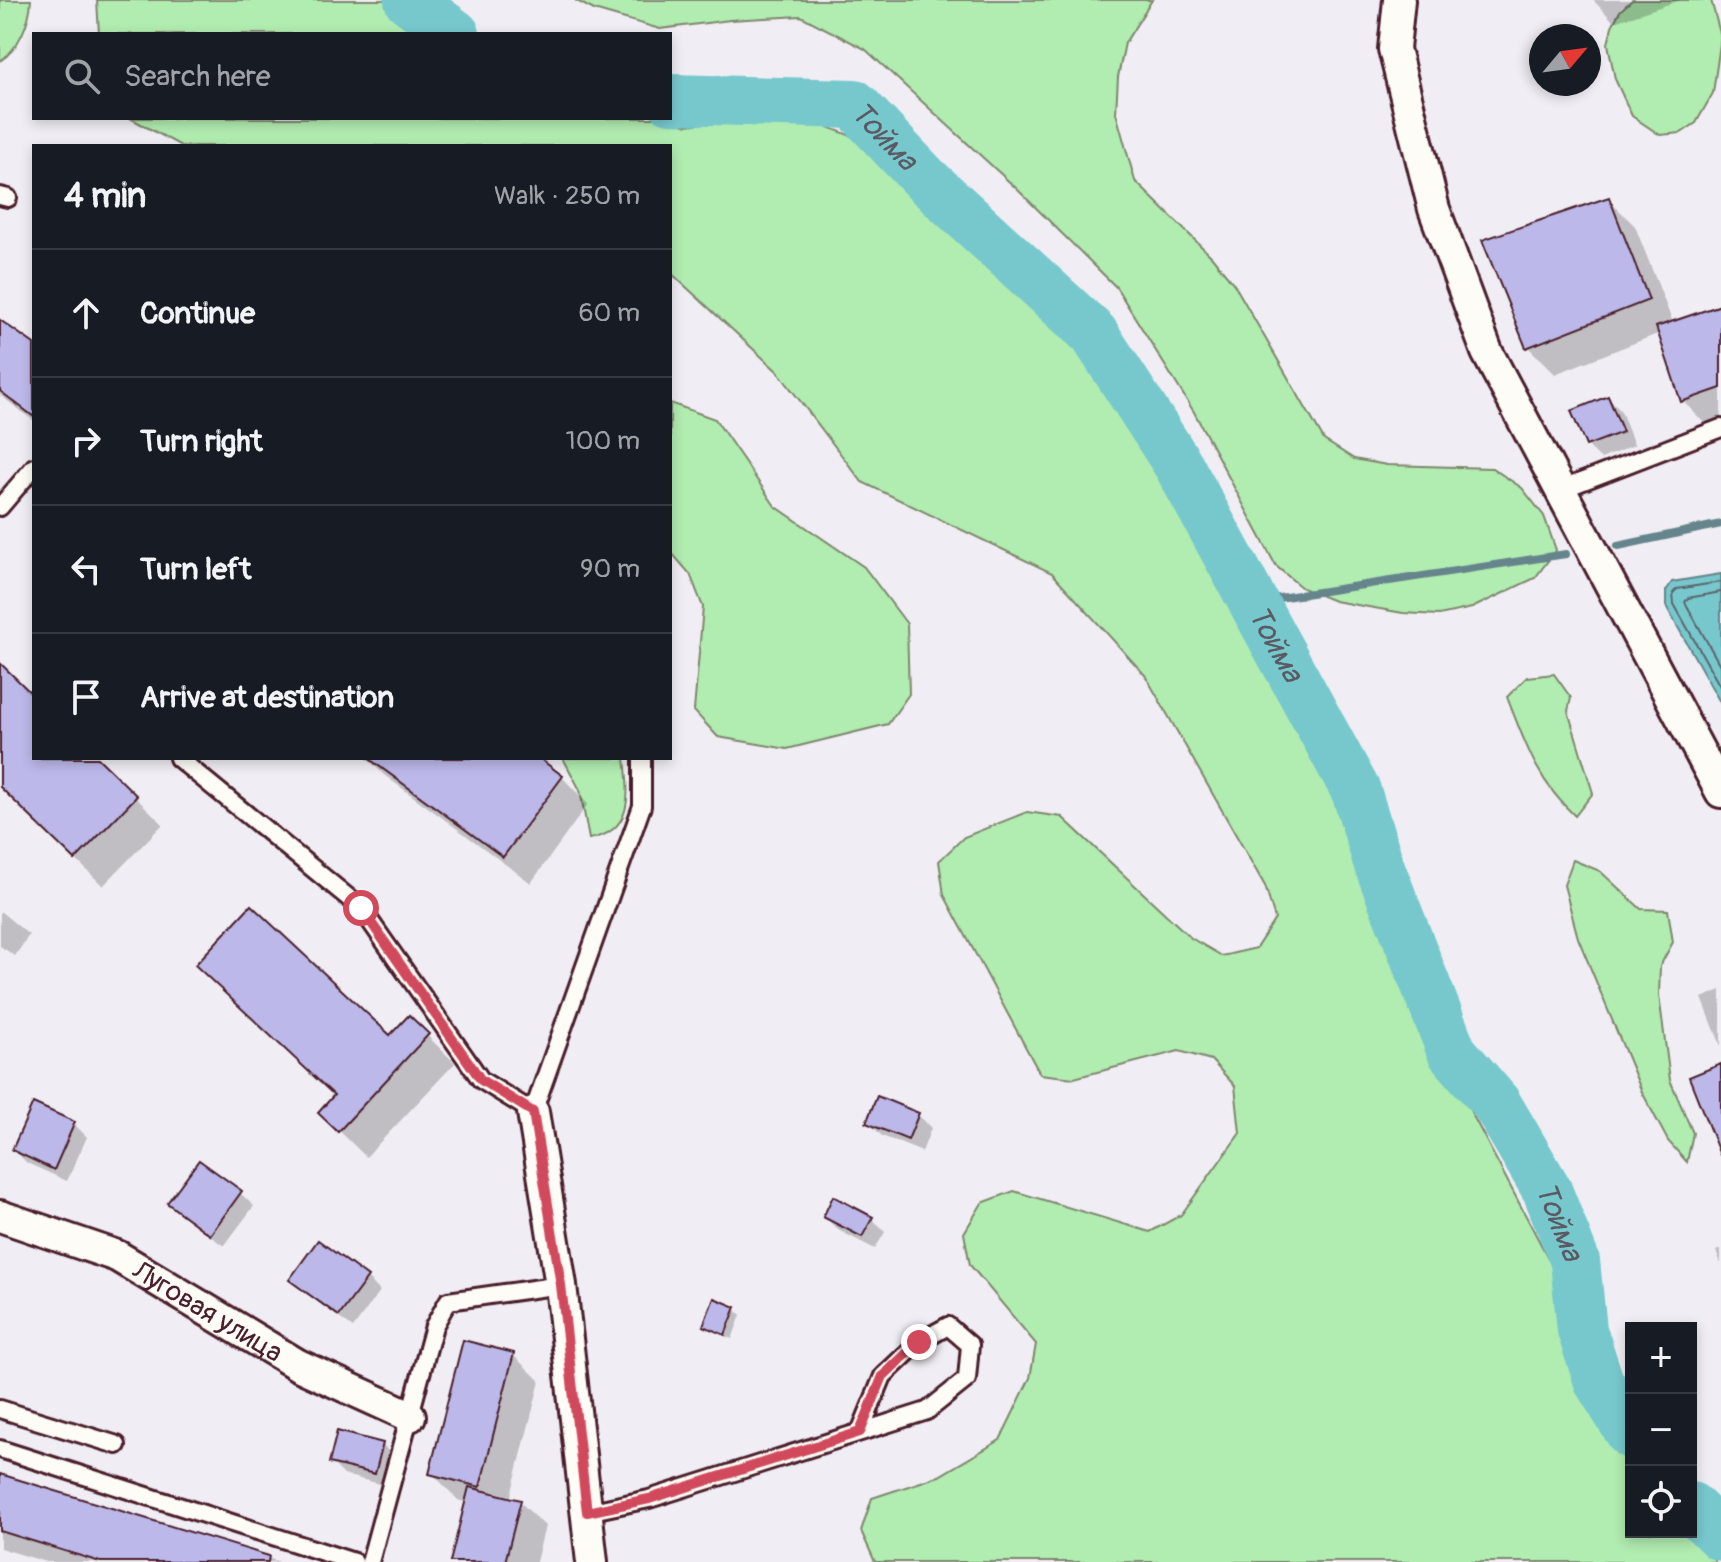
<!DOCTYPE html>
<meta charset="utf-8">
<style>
body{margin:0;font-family:Pangolin,sans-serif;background:#242831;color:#f1f3f6}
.controls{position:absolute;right:24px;bottom:24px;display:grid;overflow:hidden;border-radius:0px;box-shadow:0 4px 12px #0003}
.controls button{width:72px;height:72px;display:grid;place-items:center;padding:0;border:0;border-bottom:2px solid #363941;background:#171b24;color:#f1f3f6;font:40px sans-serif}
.compass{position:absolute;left:1529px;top:24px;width:72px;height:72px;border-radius:50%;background:#171b24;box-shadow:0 4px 12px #0003;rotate:61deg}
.stop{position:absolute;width:24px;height:24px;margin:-18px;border:6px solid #d1495b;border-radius:50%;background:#fff}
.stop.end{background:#d1495b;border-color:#fff;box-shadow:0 2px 8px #0008}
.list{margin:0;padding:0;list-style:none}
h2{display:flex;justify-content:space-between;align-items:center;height:104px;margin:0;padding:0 32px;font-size:34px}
h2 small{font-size:26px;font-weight:400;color:#9ea1a6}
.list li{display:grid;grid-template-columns:52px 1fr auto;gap:24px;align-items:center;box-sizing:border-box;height:128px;padding:0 32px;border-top:2px solid #363941}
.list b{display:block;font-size:30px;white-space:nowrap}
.list em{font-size:26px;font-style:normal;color:#9ea1a6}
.icon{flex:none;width:44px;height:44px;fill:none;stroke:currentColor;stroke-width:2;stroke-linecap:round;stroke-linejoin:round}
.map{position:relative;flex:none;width:1721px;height:1562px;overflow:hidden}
.search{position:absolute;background:#171b24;box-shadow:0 4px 12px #0003;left:32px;top:32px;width:640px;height:88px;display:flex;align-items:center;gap:20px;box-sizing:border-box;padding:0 28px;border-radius:0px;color:#9ea1a6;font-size:30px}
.panel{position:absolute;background:#171b24;box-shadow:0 4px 12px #0003;left:32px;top:144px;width:640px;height:616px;border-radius:0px}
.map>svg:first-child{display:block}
.green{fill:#b1ecb0;stroke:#7e866e;stroke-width:2}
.water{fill:#77c8cd;stroke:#65848c;stroke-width:2}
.shadow{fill:#0003}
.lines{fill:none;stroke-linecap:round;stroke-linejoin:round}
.shore{stroke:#5c636c;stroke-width:2}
.stream{stroke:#65848c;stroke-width:8}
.river{stroke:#77c8cd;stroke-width:50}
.building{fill:#bcb8ea;stroke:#4a1f2b;stroke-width:2}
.service-casing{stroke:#4a1f2b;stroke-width:22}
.minor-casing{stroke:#4a1f2b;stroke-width:36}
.service{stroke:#fdfcf7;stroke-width:16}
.minor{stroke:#fdfcf7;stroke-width:30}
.route{stroke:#d1495b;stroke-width:10}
.labels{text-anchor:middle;stroke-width:6;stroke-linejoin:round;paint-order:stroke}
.street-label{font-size:28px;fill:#4a1f2b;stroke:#fdfcf7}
.water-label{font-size:30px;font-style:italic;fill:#5a5a64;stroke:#fdfcf7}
</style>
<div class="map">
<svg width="1721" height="1562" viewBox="0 0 1721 1562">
<rect width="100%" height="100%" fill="#f0eef4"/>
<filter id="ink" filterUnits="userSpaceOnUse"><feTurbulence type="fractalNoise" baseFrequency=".0125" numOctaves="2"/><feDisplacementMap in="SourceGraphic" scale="16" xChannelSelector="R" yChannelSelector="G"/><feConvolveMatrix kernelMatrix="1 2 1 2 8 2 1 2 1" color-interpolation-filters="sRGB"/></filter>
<g filter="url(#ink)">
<g class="green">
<path d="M0,0H31C30,21 19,49 0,61Z"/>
<polygon points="97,0 436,0 480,34 99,34"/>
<polygon points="575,0 1152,0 1125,43 1118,77 1116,113 1135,181 1212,257 1234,284 1324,440 1354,459 1387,465 1492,468 1522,488 1544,516 1556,550 1535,578 1472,608 1439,615 1403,613 1334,601 1302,588 1276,566 1194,412 1116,287 1017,189 865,49 801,16 730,20 660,29 594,10"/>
<polygon points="1632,0 1711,0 1721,37 1713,93 1696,123 1681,133 1660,135 1632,116 1615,79 1608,44 1612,26 1620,11"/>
<polygon points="791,113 857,138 1070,331 1323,730 1379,865 1403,983 1555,1271 1577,1375 1613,1440 1631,1459 1631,1532 1691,1532 1691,1523 1712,1545 1715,1562 875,1562 861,1531 872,1498 939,1476 1000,1440 1030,1378 1036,1344 970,1265 964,1233 982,1203 1014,1191 1150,1232 1181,1215 1240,1133 1235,1086 1211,1060 1179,1051 1074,1078 1040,1074 944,895 939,861 964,837 1027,812 1062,817 1191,938 1222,956 1256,948 1275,919 1265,886 1145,675 1052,573 862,482 778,372 670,272 670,146 181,146 130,118 670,118 687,125"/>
<polygon points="670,403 715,419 775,506 864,567 907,624 909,694 888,724 787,749 718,737 694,711 703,607 690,574 670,551"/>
<path d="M1554,674L1571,698L1568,711L1593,793L1575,816C1537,781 1525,743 1507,697L1527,677Z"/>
<path d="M563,758H625C629,794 634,832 589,839L580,790Z"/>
<polygon points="1573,860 1600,871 1641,909 1668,910 1673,942 1660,966 1659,995 1670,1080 1693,1133 1687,1162 1668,1141 1642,1092 1578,938 1564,885"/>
</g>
<polygon class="water" points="1721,574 1721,704 1666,606 1666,591 1672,582"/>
<g class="shadow">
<polygon points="1593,0 1681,0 1614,22"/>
<polygon points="1608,199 1635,226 1673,323 1721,307 1721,424 1709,428 1683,401 1660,333 1555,374 1528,347"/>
<polygon points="0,320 34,345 34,421 0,395"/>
<polygon points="1608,398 1621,411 1634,445 1601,459 1587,445"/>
<polygon points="0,665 34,698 34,758 95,758 163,824 103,886 0,785"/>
<polygon points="367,758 536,758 562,777 588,804 531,883 384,775"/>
<polygon points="0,911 29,935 15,956 0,946"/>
<polygon points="1721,990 1721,1046 1702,998"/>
<polygon points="409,1018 455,1063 366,1157 321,1113"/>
<polygon points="918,1115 931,1128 922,1152 882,1136 869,1123"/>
<polygon points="74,1124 87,1137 67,1181 27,1163 14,1150"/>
<polygon points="240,1193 254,1206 224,1246 183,1216 170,1203"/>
<polygon points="825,1217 871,1218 885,1232 875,1249 838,1230"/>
<polygon points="318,1243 367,1278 380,1291 353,1328 305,1293 291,1280"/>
<polygon points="1721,1249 1721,1264 1716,1251"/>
<polygon points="735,1309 741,1315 732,1339 712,1331 705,1325"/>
<polygon points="513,1355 540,1381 510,1499 520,1502 545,1526 536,1562 452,1562 467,1503 458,1500 432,1473"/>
<polygon points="382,1444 395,1458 388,1486 344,1475 331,1462"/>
<polygon points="0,1476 280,1562 46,1562 0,1548"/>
</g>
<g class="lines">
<g class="shore">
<polyline points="1721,582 1677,589 1673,593 1674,604 1721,688"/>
<polyline points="1721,592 1688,598 1685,602 1721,667"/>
</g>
<g class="stream">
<polyline points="1618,546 1721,524"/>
<polyline points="1253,602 1566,554"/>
</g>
<g class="river">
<polyline points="409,0 455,34"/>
<path id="s1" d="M670,99L854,104L925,179L1094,334L1179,466L1356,791L1379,865L1452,1052L1496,1103L1547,1190L1575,1261L1582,1330L1599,1382L1631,1434"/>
<polyline points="1691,1507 1721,1536"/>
</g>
</g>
<g class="building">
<polygon points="1609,197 1649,300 1526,348 1482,240"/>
<polygon points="1721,305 1721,388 1681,402 1656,327"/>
<polygon points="0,320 34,344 34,417 0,391"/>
<polygon points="1608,396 1623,432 1586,446 1571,411"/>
<polygon points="0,663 34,696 34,758 98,758 137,796 75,860 0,787"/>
<polygon points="368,758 539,758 563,776 503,857"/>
<polygon points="251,905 390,1035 409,1015 429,1034 338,1132 318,1113 334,1095 195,965"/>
<polygon points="1721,1064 1721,1155 1720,1155 1689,1077"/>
<polygon points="877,1096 919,1113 908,1140 866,1123"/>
<polygon points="33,1103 75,1122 54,1170 12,1150"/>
<polygon points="199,1160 242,1191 210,1235 167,1203"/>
<polygon points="833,1196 873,1217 862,1237 823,1217"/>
<polygon points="318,1240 368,1277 339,1316 289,1280"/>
<polygon points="714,1298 736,1307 725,1335 703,1326"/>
<polygon points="463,1340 514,1353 480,1487 429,1474"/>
<polygon points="337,1431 383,1443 375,1474 329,1463"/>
<polygon points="0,1474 269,1556 268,1562 100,1562 0,1531"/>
<polygon points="469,1487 521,1500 505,1562 450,1562"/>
</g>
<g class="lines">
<defs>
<g id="service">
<polyline points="0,196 8,198"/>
<polyline points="1560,490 1721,428"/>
<polyline points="0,507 34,467"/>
<polyline points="178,758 361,908 481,1080 533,1112 642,806 642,758"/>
<polyline points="0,1409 117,1445"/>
<polyline points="0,1449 354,1562"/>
<polyline points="587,1512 649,1499 927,1411 967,1379 970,1345 948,1326 919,1342 883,1376 860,1432"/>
<polyline points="370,1562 434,1326 448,1301 561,1285"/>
</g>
<g id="minor">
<polyline points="1399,0 1394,49 1434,209 1487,352 1721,792"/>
<polyline points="533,1112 561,1285 592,1562"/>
<path id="s2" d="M0,1216L117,1256L298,1365L410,1416"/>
</g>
</defs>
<use href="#service" class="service-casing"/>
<use href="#minor" class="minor-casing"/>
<use href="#service" class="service"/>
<use href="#minor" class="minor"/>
</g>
</g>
<g class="lines" filter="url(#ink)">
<polyline class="route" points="361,908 481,1080 533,1112 561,1285 587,1512 649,1499 860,1432 883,1376 919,1342"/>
</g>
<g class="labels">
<g class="street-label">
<text dy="10" stroke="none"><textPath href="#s2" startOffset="230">Луговая улица</textPath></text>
</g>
<g class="water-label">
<text dy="10" stroke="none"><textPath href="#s1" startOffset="228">Тойма</textPath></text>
<text dy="10" stroke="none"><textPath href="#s1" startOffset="876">Тойма</textPath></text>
<text dy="10" stroke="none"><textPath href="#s1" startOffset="1524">Тойма</textPath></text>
</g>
</g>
</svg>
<div class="controls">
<button>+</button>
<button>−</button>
<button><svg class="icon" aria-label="locate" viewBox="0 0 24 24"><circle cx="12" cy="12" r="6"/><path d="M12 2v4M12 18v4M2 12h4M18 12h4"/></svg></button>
</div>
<svg class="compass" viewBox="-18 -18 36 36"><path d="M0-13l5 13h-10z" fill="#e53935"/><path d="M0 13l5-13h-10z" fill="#9ea1a6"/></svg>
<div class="stop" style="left:361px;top:908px"></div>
<div class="stop end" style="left:919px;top:1342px"></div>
<div class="search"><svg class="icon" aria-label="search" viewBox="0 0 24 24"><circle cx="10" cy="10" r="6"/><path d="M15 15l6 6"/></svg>Search here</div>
<section class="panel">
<h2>4 min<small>Walk · 250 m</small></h2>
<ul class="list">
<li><svg class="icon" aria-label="ahead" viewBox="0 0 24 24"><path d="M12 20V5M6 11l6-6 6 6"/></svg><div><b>Continue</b></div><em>60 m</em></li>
<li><svg class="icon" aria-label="right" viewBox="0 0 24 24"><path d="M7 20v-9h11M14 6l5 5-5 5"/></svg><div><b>Turn right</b></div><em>100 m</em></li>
<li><svg class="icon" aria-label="left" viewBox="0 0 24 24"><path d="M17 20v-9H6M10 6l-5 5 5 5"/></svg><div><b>Turn left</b></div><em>90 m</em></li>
<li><svg class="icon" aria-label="arrive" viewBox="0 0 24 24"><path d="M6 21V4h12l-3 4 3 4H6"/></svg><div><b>Arrive at destination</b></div></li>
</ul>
</section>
</div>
